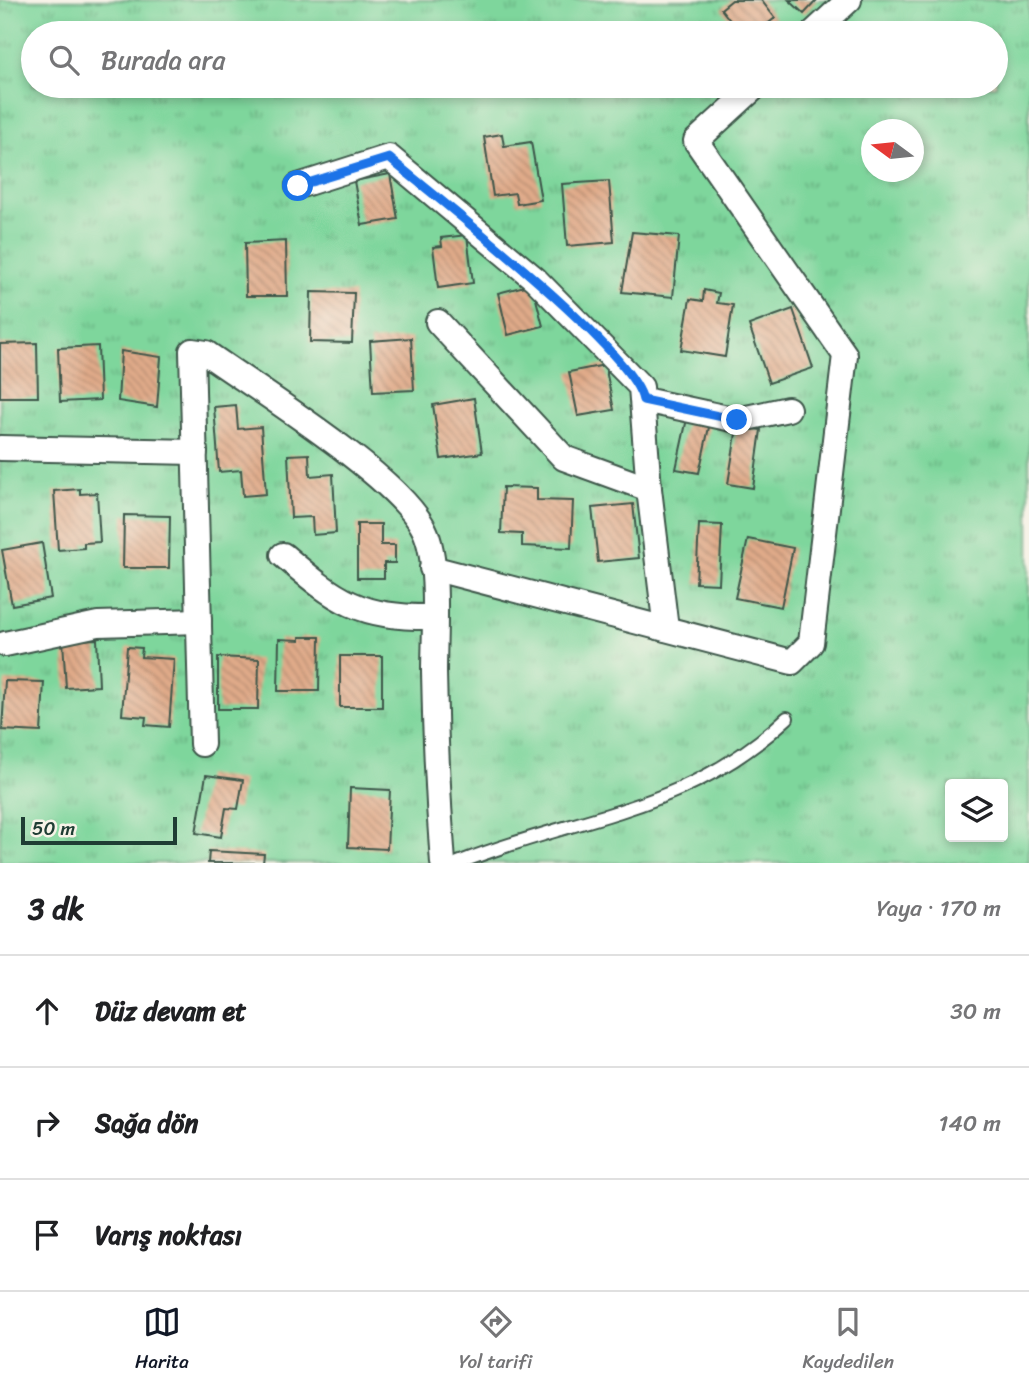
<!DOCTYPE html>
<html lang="tr">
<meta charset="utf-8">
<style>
body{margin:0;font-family:Sriracha,sans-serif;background:#f2f2f2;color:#202124}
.controls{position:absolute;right:21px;bottom:21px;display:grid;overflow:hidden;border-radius:7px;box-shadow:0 4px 10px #0003}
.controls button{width:63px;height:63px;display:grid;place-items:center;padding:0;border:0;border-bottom:2px solid #e0e0e0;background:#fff;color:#202124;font:35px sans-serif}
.compass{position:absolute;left:861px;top:119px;width:63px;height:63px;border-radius:50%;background:#fff;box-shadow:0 4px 10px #0003;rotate:285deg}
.scale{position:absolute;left:21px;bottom:18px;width:156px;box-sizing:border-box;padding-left:7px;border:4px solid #1f3d34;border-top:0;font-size:19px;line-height:24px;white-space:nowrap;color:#1f3d34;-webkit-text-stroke:5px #f7f3e8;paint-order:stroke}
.stop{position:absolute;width:21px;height:21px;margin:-16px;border:5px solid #1a73e8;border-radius:50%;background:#fff}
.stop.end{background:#1a73e8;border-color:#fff;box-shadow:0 2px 7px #0008}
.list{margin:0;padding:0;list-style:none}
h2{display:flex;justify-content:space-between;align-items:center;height:91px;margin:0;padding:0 28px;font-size:30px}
h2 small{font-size:23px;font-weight:400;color:#757577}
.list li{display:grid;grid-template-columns:46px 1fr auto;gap:21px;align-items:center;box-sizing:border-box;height:112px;padding:0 28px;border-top:2px solid #e0e0e0}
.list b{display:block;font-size:26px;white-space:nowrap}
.list em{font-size:23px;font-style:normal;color:#757577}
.icon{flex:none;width:38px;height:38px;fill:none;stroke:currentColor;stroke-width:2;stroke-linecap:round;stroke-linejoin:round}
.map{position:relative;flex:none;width:1029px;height:863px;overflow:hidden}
.search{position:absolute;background:#fff;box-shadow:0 4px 10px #0003;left:21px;right:21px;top:21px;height:77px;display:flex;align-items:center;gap:18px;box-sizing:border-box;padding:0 24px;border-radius:38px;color:#757577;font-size:26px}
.sheet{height:427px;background:#fff}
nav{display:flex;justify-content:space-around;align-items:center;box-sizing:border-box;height:98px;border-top:2px solid #e0e0e0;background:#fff;font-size:19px;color:#757577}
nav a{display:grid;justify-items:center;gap:4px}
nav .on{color:#111827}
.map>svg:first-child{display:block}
.park{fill:url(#park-tufts);stroke:#4e8a68;stroke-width:2;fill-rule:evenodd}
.building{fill:url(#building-back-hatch)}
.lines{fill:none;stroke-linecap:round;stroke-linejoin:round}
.service-casing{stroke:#3e564a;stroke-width:16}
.minor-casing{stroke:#3e564a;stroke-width:28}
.service{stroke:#fff;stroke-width:12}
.minor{stroke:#fff;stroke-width:24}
.route{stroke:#1a73e8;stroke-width:9}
</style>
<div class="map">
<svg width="1029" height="863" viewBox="0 0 1029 863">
<defs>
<pattern id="park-tufts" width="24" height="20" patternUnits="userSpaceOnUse" patternTransform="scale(1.75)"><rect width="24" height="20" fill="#7ed69c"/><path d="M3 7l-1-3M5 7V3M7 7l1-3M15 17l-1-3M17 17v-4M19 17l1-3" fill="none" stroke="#67af80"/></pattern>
<pattern id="building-back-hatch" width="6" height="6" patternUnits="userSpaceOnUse" patternTransform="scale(1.75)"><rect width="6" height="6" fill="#e0aa89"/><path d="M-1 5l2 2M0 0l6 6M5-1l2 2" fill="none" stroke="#b58c71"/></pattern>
</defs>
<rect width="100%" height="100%" fill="#f7f3e8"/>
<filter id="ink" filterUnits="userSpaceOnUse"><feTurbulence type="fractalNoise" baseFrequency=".0143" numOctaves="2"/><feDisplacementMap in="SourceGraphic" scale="14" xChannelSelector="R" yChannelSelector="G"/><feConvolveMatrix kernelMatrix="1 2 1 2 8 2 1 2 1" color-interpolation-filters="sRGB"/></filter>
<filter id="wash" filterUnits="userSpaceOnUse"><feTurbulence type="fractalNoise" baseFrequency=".00686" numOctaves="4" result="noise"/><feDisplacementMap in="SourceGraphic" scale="28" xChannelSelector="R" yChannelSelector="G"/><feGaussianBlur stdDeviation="1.57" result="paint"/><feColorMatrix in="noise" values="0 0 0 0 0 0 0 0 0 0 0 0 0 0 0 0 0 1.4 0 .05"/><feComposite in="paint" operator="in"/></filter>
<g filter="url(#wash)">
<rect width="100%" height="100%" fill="#f1e4ca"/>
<path class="park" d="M0,0H1029V863H0ZM33,33H996V86H33ZM872,130H914V172H872ZM950,784H1003V837H950Z"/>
<g id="blocks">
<g class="building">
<polygon points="732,0 761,0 775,18 756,33 740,33 721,9"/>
<polygon points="789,0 817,0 804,14"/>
<polygon points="701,20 713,33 688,33"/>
<polygon points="502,134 504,146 531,142 541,200 517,204 515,193 493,196 484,137"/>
<polygon points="390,174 398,219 362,225 354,181"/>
<polygon points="609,181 614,242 567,246 562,184"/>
<polygon points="632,232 679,236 673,297 622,292"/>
<polygon points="467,235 473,283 438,288 433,247 442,246 441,238"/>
<polygon points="286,241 287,296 246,296 245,243"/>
<polygon points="532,284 543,326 508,335 498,293"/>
<polygon points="704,290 719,293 717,303 733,305 725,357 681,350 690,299 703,301"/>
<polygon points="311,292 354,293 352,343 310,342"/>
<polygon points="793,309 813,368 769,383 749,325"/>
<polygon points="411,338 414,390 373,392 370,341"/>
<polygon points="37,343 38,397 0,397 0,344"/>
<polygon points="98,346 100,400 60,402 58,348"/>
<polygon points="121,351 161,357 157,407 118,401"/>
<polygon points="605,365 614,410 578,416 569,372"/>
<polygon points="474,398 482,453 441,459 433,405"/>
<polygon points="236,405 238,429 261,427 266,494 243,496 241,470 219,472 214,407"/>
<polygon points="688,414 711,418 699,473 676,469"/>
<polygon points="737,427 761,430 753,488 728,484"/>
<polygon points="309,454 310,476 333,474 336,533 313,535 312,517 291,518 288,455"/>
<polygon points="503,487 537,488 537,500 573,501 571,548 522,546 522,534 501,533"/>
<polygon points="80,489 80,494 97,493 100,542 84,543 84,548 58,550 54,491"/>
<polygon points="633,504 639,558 598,562 592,508"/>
<polygon points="124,515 170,516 169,568 123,568"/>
<polygon points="357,524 381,524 381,545 395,545 395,563 384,563 384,578 357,578"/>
<polygon points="699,524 722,525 719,584 696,583"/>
<polygon points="748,539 793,548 781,607 735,598"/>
<polygon points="42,543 51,598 12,605 2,550"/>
<polygon points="300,637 320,637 319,691 278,691 279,639 300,640"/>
<polygon points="97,639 99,686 66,688 63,641"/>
<polygon points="127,647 142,648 141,657 174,659 169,727 145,725 146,717 122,715"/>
<rect x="340" y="656" width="42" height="51"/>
<polygon points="218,657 259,659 258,709 218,709"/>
<polygon points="5,681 44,682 41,732 2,730"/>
<polygon points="206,775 243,780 238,809 226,808 221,837 196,833"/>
<polygon points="350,788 390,790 387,849 348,847"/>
<polygon points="209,851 264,854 263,863 208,863"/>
</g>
</g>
</g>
<g filter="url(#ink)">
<use href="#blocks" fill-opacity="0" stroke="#3e564a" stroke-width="2"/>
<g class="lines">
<defs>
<path id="service" d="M458,863C578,815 688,812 787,718"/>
<g id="minor">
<polyline points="813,33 849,0"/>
<polyline points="298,186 389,157 535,279 641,387 649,489 666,629"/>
<polyline points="438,322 564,458 649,489"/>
<polyline points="644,400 737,420 788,409"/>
<polyline points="0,448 195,452"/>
<path d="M283,555C338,602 359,618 434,617"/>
<polyline points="432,568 792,662 811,643 845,355 696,141 756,86"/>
<polyline points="5,644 98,624 199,621"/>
<path d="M202,744L192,351L206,353C258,390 398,476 424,529C440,560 434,635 434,672C435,736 438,799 443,863"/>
</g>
</defs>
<use href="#service" class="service-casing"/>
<use href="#minor" class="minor-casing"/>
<use href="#service" class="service"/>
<use href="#minor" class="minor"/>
</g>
</g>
<g class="lines" filter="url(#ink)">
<path class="route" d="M298,186L389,158C437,198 633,350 643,400L737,420"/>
</g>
</svg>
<div class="controls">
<button><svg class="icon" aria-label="layers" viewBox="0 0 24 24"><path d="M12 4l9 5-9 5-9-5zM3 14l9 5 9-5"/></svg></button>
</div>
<svg class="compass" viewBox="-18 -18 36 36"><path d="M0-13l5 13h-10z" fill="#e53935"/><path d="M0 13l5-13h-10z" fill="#757577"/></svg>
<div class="scale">50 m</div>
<div class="stop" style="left:298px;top:186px"></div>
<div class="stop end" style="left:737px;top:420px"></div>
<div class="search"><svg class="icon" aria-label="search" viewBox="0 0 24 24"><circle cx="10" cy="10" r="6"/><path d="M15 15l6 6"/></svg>Burada ara</div>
</div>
<section class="sheet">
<h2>3 dk<small>Yaya · 170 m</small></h2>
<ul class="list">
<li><svg class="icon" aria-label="ahead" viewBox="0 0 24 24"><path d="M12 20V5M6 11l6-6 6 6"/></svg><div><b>Düz devam et</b></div><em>30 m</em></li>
<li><svg class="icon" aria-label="right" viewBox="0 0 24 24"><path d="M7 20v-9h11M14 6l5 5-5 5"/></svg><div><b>Sağa dön</b></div><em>140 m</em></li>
<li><svg class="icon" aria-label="arrive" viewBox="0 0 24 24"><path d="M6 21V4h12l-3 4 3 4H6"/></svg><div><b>Varış noktası</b></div></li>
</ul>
</section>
<nav>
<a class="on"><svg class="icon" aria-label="map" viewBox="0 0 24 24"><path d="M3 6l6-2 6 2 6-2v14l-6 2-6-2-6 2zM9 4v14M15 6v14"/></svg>Harita</a>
<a><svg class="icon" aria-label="directions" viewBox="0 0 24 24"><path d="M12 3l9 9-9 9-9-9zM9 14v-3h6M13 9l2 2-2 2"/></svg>Yol tarifi</a>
<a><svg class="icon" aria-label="saved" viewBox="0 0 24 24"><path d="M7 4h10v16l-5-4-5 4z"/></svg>Kaydedilen</a>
</nav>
